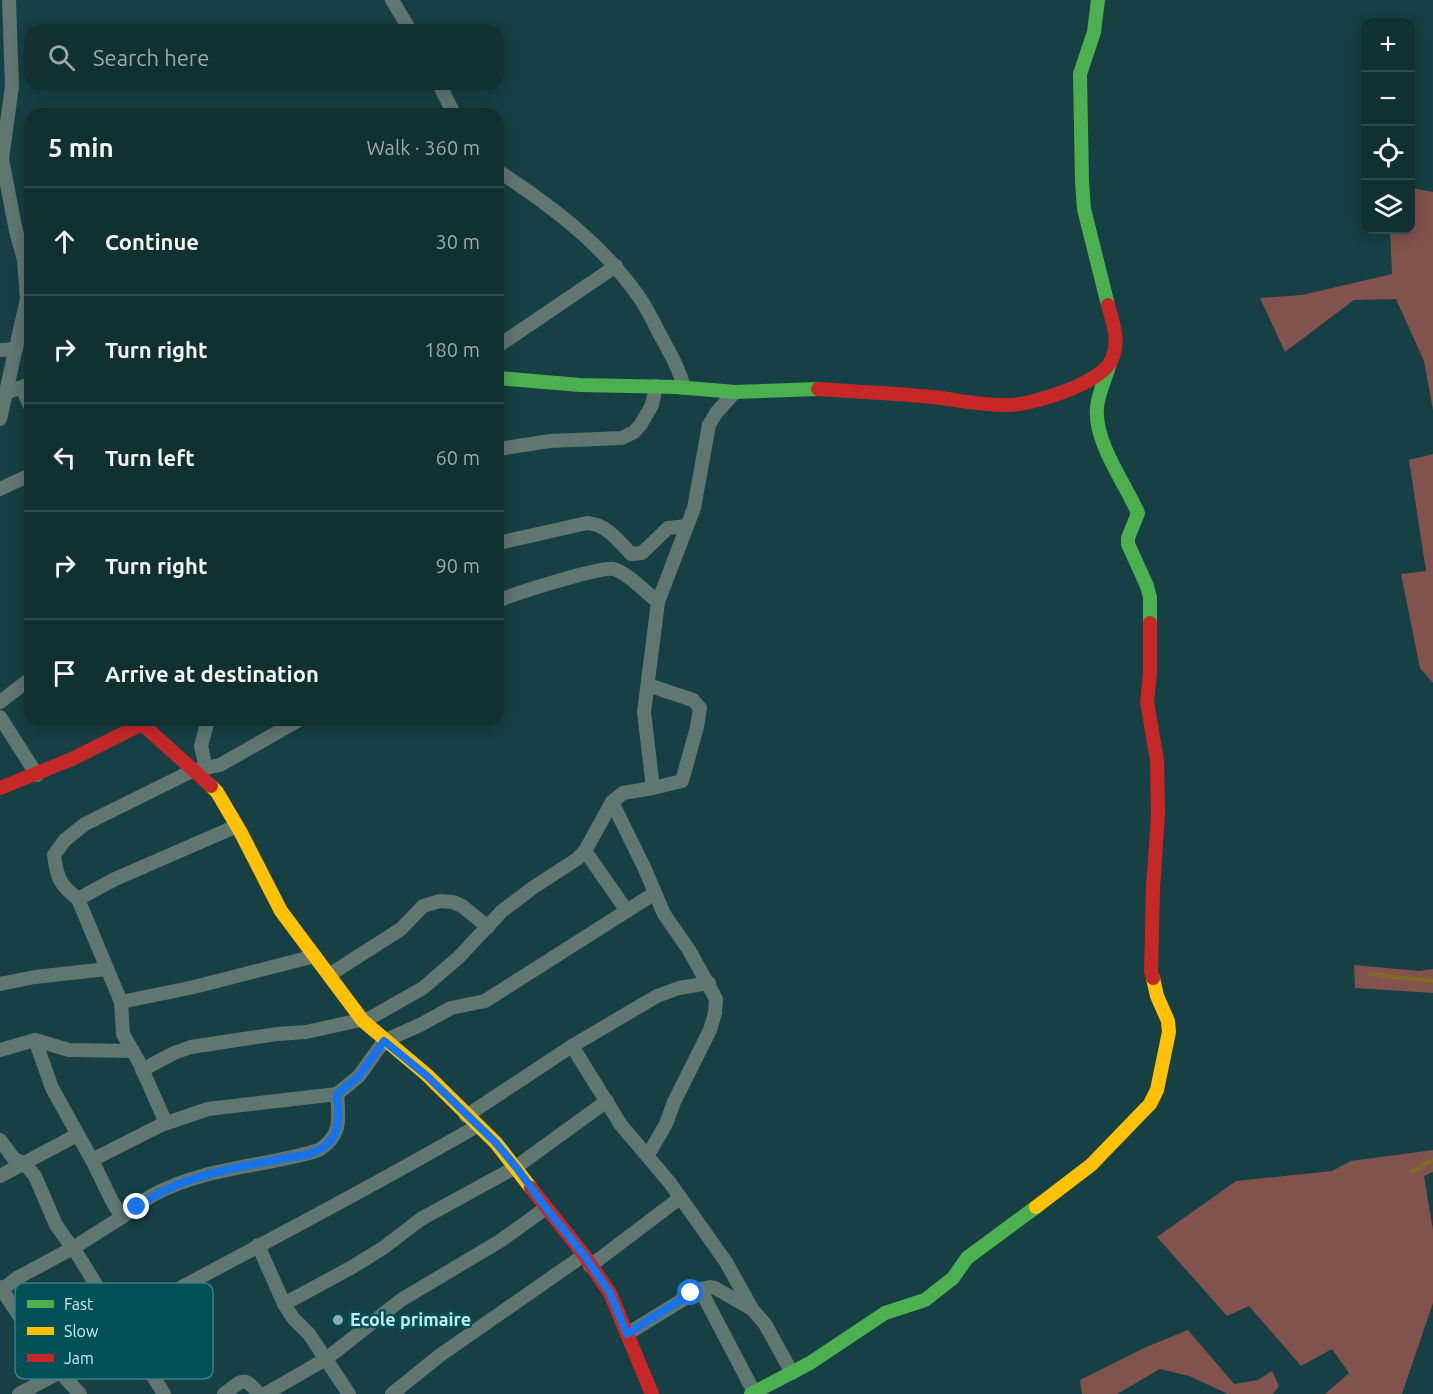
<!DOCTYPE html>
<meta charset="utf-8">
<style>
body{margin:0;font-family:Ubuntu,sans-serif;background:#19383a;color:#f1f3f6}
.controls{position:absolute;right:18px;top:18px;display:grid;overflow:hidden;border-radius:12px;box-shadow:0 3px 15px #0003}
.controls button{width:54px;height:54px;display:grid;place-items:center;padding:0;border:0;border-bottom:2px solid #304b4d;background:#103032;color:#f1f3f6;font:30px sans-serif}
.stop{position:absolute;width:18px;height:18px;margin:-14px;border:4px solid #1a73e8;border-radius:50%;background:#fff}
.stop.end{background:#1a73e8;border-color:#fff;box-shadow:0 2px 6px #0008}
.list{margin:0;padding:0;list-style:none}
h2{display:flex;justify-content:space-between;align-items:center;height:78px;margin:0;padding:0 24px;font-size:26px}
h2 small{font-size:20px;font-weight:400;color:#9ca9ac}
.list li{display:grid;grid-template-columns:39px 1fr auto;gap:18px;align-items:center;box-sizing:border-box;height:108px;padding:0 24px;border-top:2px solid #304b4d}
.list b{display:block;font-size:22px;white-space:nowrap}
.list em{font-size:20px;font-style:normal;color:#9ca9ac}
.icon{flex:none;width:33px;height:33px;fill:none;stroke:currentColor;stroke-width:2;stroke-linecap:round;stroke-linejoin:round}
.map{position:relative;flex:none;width:1433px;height:1394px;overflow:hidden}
.search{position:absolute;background:#103032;box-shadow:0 3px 15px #0003;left:24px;top:24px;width:480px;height:66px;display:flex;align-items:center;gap:15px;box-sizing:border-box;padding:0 21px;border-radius:18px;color:#9ca9ac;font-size:22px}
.panel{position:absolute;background:#103032;box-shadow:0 3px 15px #0003;left:24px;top:108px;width:480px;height:618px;border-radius:18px}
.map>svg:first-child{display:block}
.green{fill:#81524e}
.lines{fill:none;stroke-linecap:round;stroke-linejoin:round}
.stream{stroke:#806723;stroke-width:4.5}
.street{stroke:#5f7671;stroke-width:14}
.fast{stroke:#4caf50;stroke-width:14}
.slow{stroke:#ffc107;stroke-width:14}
.jam{stroke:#c62828;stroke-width:14}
.route{stroke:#1a73e8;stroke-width:8}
.poi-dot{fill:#88b0b4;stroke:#025057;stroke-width:2}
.labels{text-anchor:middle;stroke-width:5;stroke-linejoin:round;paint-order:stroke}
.poi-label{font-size:18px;font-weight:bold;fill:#c5edf1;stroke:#025057;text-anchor:start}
.key{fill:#025057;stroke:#3c7f85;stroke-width:1.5}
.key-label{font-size:16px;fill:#c5edf1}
</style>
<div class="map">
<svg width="1433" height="1394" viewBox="0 0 1433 1394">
<rect width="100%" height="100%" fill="#164043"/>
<g class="green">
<polygon points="1411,188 1433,192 1433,410 1424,361 1396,299 1354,300 1285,352 1260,298 1302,295 1392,274 1390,230 1410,230"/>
<polygon points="1433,454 1433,683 1420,668 1401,574 1426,571 1409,460"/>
<polygon points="1354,965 1419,971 1433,969 1433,993 1355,988"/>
<polygon points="1433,1150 1433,1172 1424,1176 1433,1230 1433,1303 1402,1394 1325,1394 1349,1373 1332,1349 1301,1366 1249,1306 1227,1316 1157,1237 1236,1181 1332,1171 1351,1161"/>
<polygon points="1188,1330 1234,1384 1258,1380 1272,1371 1279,1386 1273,1394 1228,1394 1189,1376 1160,1369 1117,1394 1082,1394 1080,1380 1144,1348"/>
</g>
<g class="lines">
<g class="stream">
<polyline points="1370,974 1433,981"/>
<polyline points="1411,1172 1433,1160"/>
</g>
<g class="street">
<polyline points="392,0 410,30"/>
<polyline points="439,84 454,114"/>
<path d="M498,171C552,206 602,244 639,297C647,308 653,321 659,333C669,351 679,368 684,388"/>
<polyline points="498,346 616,266"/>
<polyline points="0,350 16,349"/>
<polyline points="22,388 30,406"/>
<polyline points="0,395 30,384"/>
<polyline points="0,419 27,299 24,260 16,231 2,159 12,86 9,0"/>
<polyline points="498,449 550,441 622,438 634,432 641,424 652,405 656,386"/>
<polyline points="0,489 30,475"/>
<path d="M498,543L587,523C606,524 618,540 631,554L642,553L668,528L687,526"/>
<path d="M498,601C513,594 601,566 614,569C626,572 648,594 658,602"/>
<polyline points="0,702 30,679"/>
<polyline points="0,717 37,775"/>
<polyline points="206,768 201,746 208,720"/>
<polyline points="653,788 644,712 658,602 694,508 709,425 716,413 735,392"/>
<polyline points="612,802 644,867 664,914 689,950 716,999 715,1013 710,1030 674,1102 666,1124 648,1155"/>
<path d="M237,826L115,879L78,899C60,885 57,878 54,855L65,840L85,824L192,771L220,765L299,720"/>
<polyline points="585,851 627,911"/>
<polyline points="78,899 121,1002 123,1034 139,1062 166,1123"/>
<polyline points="329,975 401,929 423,906 440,901 453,902 462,906 488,927"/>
<polyline points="0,984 35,977 107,969"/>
<polyline points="121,1002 194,987 315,956"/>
<polyline points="35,1040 52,1088 92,1160"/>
<polyline points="572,1046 621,1125 670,1183 726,1262 752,1309"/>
<polyline points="0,1050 35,1040 69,1050 133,1051"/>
<polyline points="142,1070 174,1053 191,1047 277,1034 306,1032 370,1018 423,988 459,957 502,911 534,887 577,859 585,851 612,802 623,793 653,788 682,781 697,727 700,708 693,700 648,685"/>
<polyline points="466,1116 572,1046 657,996 679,988 709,983"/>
<polyline points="0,1140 14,1159 24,1163 35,1176 56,1225 79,1257 164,1394"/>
<polyline points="0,1176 77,1135"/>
<path d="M122,1217C132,1210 142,1201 153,1195C204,1167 265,1167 319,1150C342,1135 339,1119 337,1094"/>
<polyline points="258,1245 284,1304 293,1318 309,1334 349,1394"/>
<polyline points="590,1266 680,1198"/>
<polyline points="0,1287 48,1359 80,1394"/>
<polyline points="700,1289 710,1287 715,1288 752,1309 765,1324 792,1373"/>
<polyline points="0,1291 17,1278 73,1248 122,1217 113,1203 92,1160 161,1125 208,1109 337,1094 359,1076 384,1041 420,1025 451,1008 485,1001 655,893"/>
<polyline points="284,1304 354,1266 383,1248 421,1219 516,1167 607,1101"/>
<path d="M119,1321C238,1256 360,1194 477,1126"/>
<polyline points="627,1334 700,1289 755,1394"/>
<polyline points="19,1394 60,1372"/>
<path d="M224,1394C242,1381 243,1374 259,1394"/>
<polyline points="265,1394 326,1359 401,1300 500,1241 546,1208"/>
<polyline points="392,1394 439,1356 584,1255"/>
</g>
<g class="fast">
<polyline points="1098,0 1094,32 1080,74 1082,181 1084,209 1108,305"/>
<path d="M1110,363C1106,378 1098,393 1097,408C1094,442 1125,483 1138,513L1128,538V544L1147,586L1150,597V623"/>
<polyline points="498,378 580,385 676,387 735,392 818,389"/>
<polyline points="751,1394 810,1363 885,1313 925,1300 953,1278 967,1258 1036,1207"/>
</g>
<g class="slow">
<polyline points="211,786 217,792 240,831 281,911 363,1021 427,1075 496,1143 531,1188"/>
<polyline points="1036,1207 1091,1165 1150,1104 1157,1090 1169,1032 1168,1021 1157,996 1153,978"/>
</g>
<g class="jam">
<path d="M818,389C857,392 895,393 933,397C958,400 985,406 1010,405C1035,404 1102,383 1112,359C1120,341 1113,323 1108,305"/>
<polyline points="1150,623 1150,673 1147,702 1157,760 1158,815 1153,888 1151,971 1153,978"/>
<polyline points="0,788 72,759 142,724 211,786"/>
<polyline points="531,1188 584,1255 610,1293 652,1394"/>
</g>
</g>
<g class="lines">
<path class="route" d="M137,1207C186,1171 252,1165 309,1154C341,1143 340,1123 337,1094L359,1076L384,1041L427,1076L496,1143L516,1167L546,1208L584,1255L610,1293L627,1334L691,1293"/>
</g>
<circle class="poi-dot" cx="338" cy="1320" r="6"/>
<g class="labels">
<g class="poi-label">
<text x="350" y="1326">Ecole primaire</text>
</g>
</g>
<rect x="15" y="1283" width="198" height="96" rx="9" class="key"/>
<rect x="27" y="1300" width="27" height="8" fill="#4caf50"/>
<rect x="27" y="1327" width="27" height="8" fill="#ffc107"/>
<rect x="27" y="1354" width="27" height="8" fill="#c62828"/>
<g class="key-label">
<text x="64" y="1310">Fast</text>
<text x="64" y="1337">Slow</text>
<text x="64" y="1364">Jam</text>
</g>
</svg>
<div class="controls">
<button>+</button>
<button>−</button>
<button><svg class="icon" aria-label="locate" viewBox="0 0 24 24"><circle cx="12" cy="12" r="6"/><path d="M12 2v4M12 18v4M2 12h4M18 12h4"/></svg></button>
<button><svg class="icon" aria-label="layers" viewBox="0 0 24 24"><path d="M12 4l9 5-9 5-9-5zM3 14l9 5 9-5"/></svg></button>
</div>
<div class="stop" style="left:691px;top:1293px"></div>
<div class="stop end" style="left:137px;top:1207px"></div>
<div class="search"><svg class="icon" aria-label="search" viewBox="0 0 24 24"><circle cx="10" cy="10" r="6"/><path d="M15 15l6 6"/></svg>Search here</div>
<section class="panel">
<h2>5 min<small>Walk · 360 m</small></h2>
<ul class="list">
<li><svg class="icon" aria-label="ahead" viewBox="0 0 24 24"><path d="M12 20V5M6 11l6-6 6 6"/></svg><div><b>Continue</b></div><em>30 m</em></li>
<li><svg class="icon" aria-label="right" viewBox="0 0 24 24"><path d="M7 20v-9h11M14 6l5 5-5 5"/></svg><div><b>Turn right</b></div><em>180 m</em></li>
<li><svg class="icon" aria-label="left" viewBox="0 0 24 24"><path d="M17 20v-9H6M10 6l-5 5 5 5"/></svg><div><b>Turn left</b></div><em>60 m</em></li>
<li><svg class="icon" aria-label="right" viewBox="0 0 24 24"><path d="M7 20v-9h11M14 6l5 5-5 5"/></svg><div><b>Turn right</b></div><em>90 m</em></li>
<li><svg class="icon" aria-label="arrive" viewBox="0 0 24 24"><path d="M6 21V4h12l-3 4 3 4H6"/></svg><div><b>Arrive at destination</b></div></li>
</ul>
</section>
</div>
